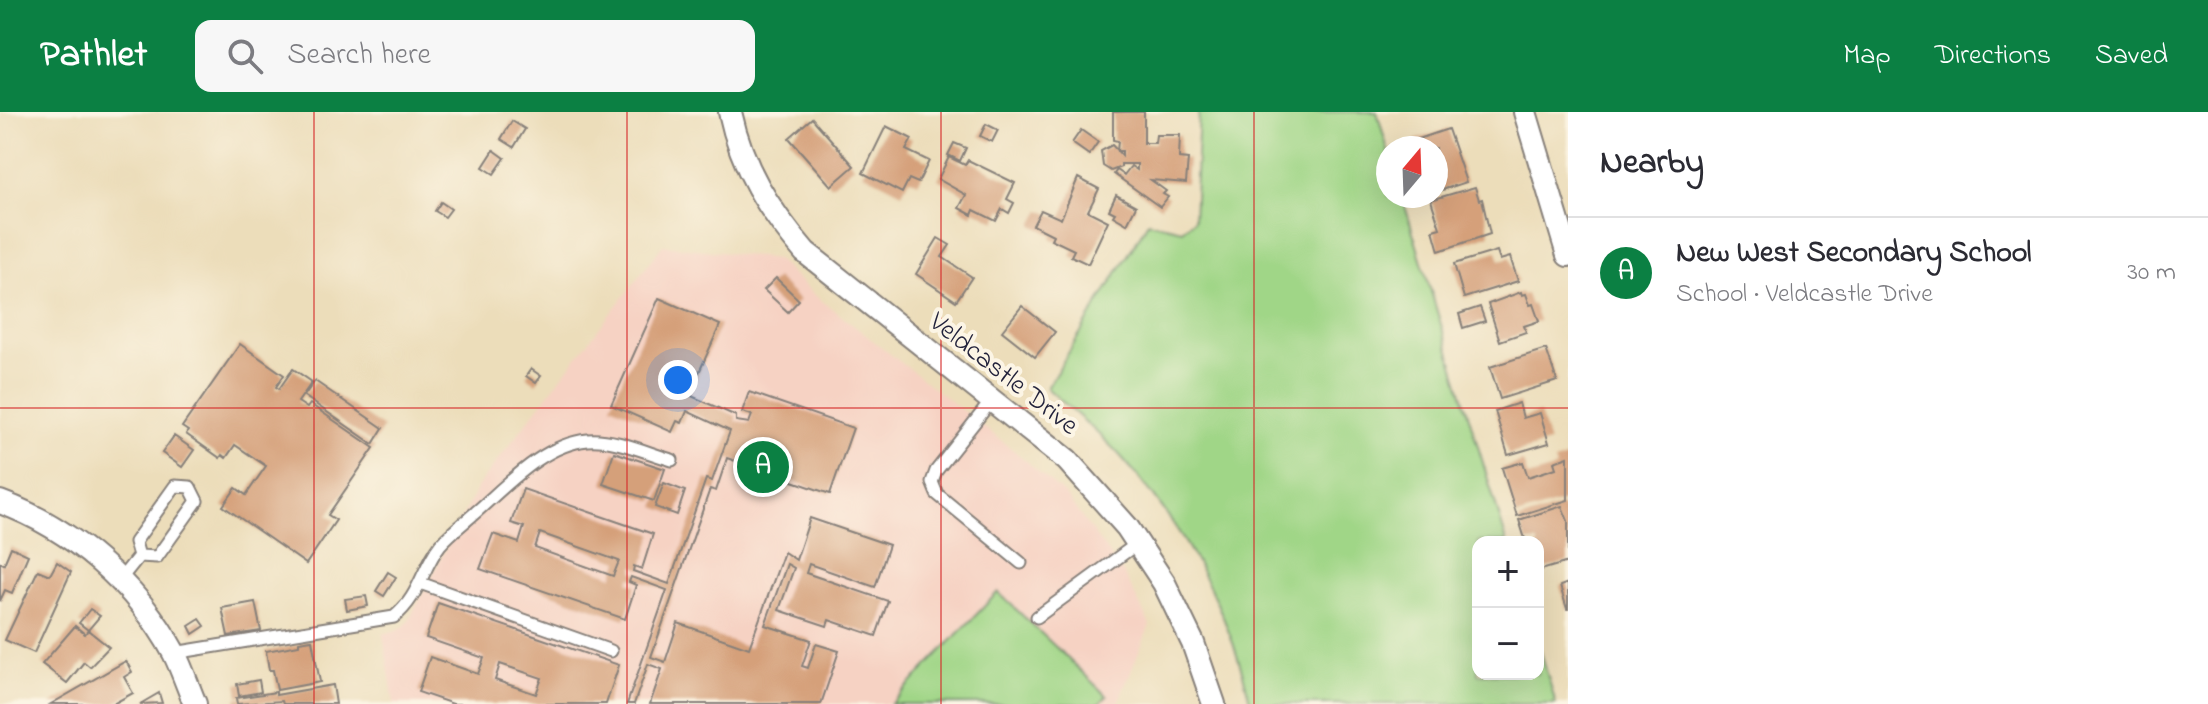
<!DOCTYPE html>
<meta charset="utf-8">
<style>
body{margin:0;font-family:"Indie Flower",sans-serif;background:#f7f7f7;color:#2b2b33}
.controls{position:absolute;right:24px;bottom:24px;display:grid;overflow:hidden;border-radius:16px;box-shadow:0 8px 32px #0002}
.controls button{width:72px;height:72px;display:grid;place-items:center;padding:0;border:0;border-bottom:2px solid #e1e1e2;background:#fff;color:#2b2b33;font:40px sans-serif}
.compass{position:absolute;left:1376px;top:24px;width:72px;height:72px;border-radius:50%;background:#fff;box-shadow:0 8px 32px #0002;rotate:19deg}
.you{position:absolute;left:678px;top:268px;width:28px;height:28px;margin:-20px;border:6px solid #fff;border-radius:50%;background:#1a73e8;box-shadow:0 0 0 12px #1a73e833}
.badge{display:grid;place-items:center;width:52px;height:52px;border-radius:50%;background:#0b8043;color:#fff;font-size:26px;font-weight:700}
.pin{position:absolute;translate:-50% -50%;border:4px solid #fff;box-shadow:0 2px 8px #0006}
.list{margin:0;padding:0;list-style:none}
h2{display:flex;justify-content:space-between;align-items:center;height:104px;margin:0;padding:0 32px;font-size:34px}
h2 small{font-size:26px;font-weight:400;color:#7c7c81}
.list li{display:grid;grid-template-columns:52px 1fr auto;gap:24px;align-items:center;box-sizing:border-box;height:112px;padding:0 32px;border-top:2px solid #e1e1e2}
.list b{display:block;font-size:30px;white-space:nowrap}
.list p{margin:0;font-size:26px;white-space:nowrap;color:#7c7c81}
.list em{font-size:26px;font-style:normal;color:#7c7c81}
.icon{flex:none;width:44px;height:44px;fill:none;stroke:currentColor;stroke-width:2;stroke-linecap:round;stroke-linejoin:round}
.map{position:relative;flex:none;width:1568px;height:592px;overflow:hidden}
header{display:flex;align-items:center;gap:48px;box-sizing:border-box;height:112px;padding:0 40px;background:#0b8043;color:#fff}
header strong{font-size:38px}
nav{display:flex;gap:44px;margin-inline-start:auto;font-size:28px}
.search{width:560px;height:72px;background:#f7f7f7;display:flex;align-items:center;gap:20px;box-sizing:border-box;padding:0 28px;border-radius:16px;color:#7c7c81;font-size:30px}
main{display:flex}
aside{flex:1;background:#fff}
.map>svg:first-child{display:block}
.built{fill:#f6d2c3}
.green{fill:#a0d687;stroke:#617c61;stroke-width:2}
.building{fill:#d5a07a;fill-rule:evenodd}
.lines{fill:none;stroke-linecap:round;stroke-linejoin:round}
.service-casing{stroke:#87807a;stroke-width:15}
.minor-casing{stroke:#87807a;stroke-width:26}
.service{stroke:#fff;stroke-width:11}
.minor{stroke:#fff;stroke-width:22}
.grid{fill:none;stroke:#d62828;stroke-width:2;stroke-opacity:0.55}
.labels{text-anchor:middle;stroke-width:8;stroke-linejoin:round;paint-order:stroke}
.street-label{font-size:28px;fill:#22223b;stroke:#fcf5e5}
</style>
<header>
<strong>Pathlet</strong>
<div class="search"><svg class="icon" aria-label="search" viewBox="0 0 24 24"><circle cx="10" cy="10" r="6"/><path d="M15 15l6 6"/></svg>Search here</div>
<nav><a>Map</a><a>Directions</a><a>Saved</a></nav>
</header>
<main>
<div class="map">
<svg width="1568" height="592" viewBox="0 0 1568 592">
<rect width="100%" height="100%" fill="#fcf5e5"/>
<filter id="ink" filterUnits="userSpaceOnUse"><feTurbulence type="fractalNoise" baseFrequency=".0125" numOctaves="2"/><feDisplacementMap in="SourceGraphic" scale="16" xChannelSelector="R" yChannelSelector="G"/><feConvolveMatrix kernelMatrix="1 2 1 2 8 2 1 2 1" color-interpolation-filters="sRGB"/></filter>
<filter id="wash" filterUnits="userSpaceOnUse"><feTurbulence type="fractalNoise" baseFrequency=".006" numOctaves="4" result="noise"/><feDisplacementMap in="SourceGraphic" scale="32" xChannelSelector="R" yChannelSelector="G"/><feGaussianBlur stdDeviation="1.8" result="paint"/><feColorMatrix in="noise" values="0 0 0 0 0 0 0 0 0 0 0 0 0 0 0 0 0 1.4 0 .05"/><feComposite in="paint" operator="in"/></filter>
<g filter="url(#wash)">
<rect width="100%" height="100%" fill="#ecddba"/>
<polygon class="built" points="663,133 776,147 817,185 1012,337 1065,383 1124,462 1150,513 1119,588 1115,592 394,592 383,522 401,517 408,510 478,374"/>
<g class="green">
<path d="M1199,0H1377L1388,38V84H1402L1507,430H1478V562H1538V531L1556,592H1251C1229,500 1188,419 1124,348C1101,322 1073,300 1047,276L1148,110L1182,118L1194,108Z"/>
<polygon points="998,480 1107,584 1099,592 891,592"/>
</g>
<g id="blocks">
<g class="building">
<polygon points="1113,0 1144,0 1144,31 1155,31 1156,23 1180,23 1179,46 1188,47 1186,71 1151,68 1166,79 1163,82 1168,85 1160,95 1114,62 1117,58 1124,63 1131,54 1137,58 1137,52 1121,52 1121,55 1111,59 1103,54 1101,39 1112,33 1122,44 1122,39 1117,39 1118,29 1113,28"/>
<polygon points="812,6 854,54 831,74 789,26"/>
<polygon points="512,9 525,17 514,35 501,27"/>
<polygon points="986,12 998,18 992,30 980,24"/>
<polygon points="886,14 912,27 906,38 929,49 918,71 909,67 902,81 863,61"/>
<polygon points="1448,17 1466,70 1436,80 1436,36 1418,36 1415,28"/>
<polygon points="1081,18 1098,30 1089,43 1072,31"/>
<polygon points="954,31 966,36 960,49 948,43"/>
<polygon points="494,38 505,46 494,62 483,55"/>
<polygon points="949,45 965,53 968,48 1015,71 1007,87 1014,91 1009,101 1002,97 996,109 974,98 972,103 959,96 966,83 938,67"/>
<polygon points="1078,66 1099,77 1088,99 1108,109 1088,152 1071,144 1074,138 1051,127 1053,123 1033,113 1041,98 1061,107"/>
<polygon points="1475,75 1479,88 1482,87 1490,122 1439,139 1433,118 1440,116 1431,88"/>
<polygon points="1116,83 1136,94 1127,112 1113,104 1115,101 1109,98"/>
<polygon points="441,90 451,97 445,105 435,99"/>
<polygon points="938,126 950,133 942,145 972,165 956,189 916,162"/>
<polygon points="1497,139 1500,148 1510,145 1518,169 1464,186 1454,152"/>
<polygon points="776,166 799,188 788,200 764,178"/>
<polygon points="1521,180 1522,183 1526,182 1530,193 1533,192 1539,209 1524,214 1526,220 1500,229 1488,192"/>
<path d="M659,186L720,213L689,283L736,304V309L749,311L752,303L742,300L749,280L853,316L830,382L727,346L716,379L710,377L651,545L665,550L678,511L749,536L784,440L796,448L810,406L889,433L875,475L809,452L806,461L888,489L876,524L829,508L827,514L779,498L794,456L787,452L765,513L811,528L802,554L808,556L816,532L839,539L821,592H650L662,557L648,552L634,592H627L667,478L631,465L629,470L636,473L625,507L480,457L493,422L519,431L524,415L511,411L523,377L653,422L642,457L634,454L633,459L669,472L706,367L712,369L730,319L687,299L682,311L677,309L672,320L611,293ZM540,421L619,449L613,464L535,436Z"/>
<polygon points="1022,194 1055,220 1035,245 1002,219"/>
<polygon points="1480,195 1485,209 1463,216 1459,202"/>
<polygon points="240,232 284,263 276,275 279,277 293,257 312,270 298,290 307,296 310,292 374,336 328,403 336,408 306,452 223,394 236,376 246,383 266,354 235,333 226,346 222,343 220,346 186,322 188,319 182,315"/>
<polygon points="1546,237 1557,269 1500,287 1490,255"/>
<polygon points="531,257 541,264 536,271 526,264"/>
<polygon points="315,269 383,316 373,332 304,284"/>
<polygon points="1519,291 1523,306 1540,301 1549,331 1508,343 1495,299"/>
<polygon points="174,324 194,338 182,355 162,341"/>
<polygon points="614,340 665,357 654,389 603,372"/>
<polygon points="1568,345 1568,388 1517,404 1502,356 1523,350 1528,365 1556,356 1554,350"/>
<polygon points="664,371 685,379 677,403 655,395"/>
<polygon points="1562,394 1568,409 1568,450 1538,459 1538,430 1526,430 1519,408"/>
<polygon points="11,435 28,443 12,481 5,478 0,489 0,450 4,452"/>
<polygon points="57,450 71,460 34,541 5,528 38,458 50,463"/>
<polygon points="388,460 396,465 384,484 376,479"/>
<polygon points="1568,471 1568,497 1567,497 1560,474"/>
<polygon points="366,484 368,494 347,498 345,487"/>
<polygon points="255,490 261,519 228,524 222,496"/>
<path d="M438,491L619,553L606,592H453L418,580L430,545L478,562L484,546L426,526ZM500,552L542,566L536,582L495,568Z"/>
<polygon points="90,497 100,504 88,518 109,535 90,555 84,550 67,571 42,552 75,514 85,522 88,518 79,511"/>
<polygon points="200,507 205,514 193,522 189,514"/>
<polygon points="312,528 320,570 277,578 273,558 269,558 266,539 299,533 299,530"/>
<polygon points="126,549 132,560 124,565 133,581 113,592 51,592"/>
<polygon points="259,568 261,580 239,584 237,572"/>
<polygon points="333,573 336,592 283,592 282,589 237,592 236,586 276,580 276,583"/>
<polygon points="159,581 162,591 140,592"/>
</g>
</g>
</g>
<g filter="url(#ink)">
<use href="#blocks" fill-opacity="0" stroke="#87807a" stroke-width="2"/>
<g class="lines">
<defs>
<g id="service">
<polyline points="992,288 936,359 932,370 937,382 1021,451"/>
<polyline points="119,469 139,444 135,430 175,374 190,375 197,389 157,445 139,444"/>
<polyline points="420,471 611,539"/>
<polyline points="1037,505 1138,431"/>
<path d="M174,541L394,505C420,484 421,458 440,433C450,421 464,411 476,400C508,372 544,332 588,328C615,326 647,341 672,348"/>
</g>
<g id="minor">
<path d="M730,0C742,56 768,97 805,140L1067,348L1127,415L1164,471L1193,531L1214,592"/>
<polyline points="1525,0 1568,143"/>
<path d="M0,390C72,416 137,473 174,541C182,557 188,575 195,592"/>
</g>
</defs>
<use href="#service" class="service-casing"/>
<use href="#minor" class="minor-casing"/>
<use href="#service" class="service"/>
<use href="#minor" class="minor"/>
</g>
</g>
<path class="grid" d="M314,0V592M627,0V592M941,0V592M1254,0V592M0,296H1568"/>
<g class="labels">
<g class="street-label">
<text transform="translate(1005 260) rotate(38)" y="10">Veldcastle Drive</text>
</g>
</g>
</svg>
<div class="controls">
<button>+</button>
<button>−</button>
</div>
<svg class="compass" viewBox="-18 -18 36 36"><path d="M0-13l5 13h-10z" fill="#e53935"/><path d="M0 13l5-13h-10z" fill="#7c7c81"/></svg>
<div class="you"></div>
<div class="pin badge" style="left:763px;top:355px">A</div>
</div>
<aside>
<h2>Nearby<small></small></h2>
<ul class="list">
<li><span class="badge">A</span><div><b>New West Secondary School</b><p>School · Veldcastle Drive</p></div><em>30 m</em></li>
</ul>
</aside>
</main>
